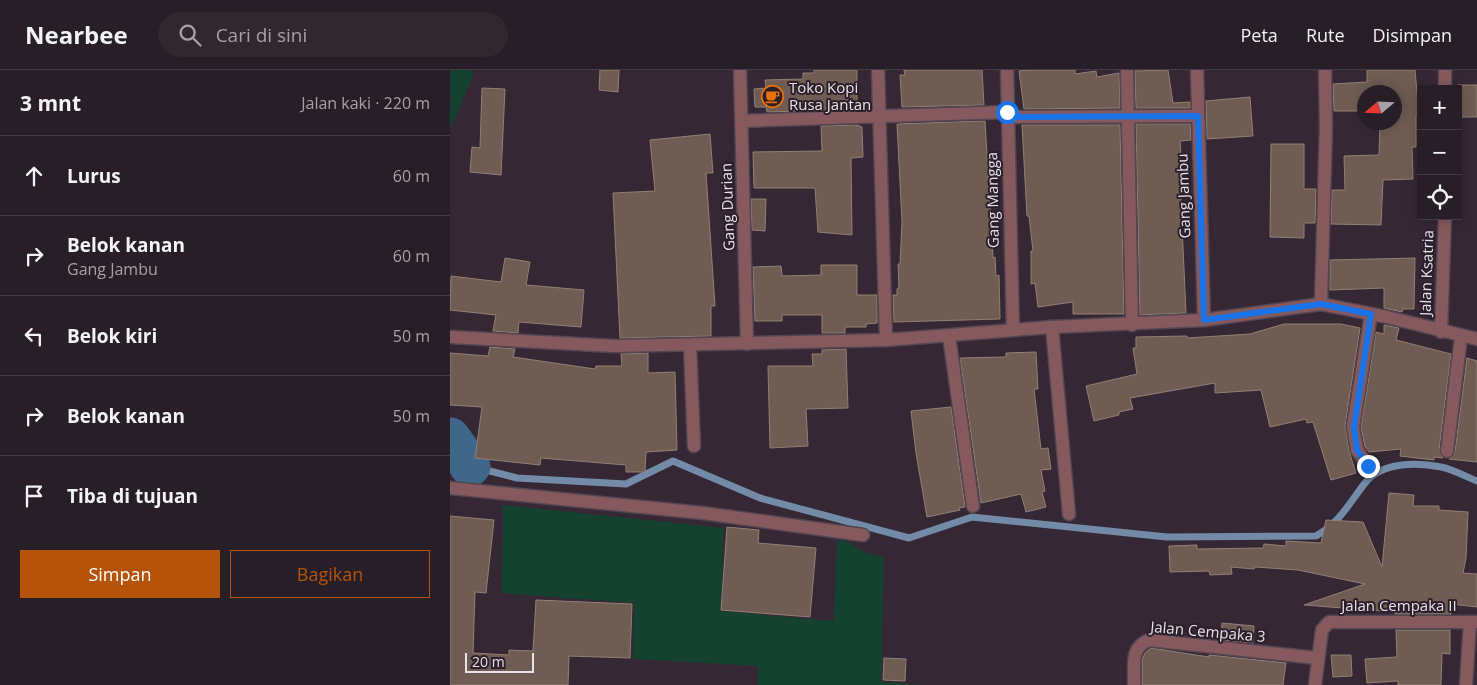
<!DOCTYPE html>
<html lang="id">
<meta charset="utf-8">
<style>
body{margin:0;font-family:"Open Sans",sans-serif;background:#30272f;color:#f1f3f6}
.controls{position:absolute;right:15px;top:15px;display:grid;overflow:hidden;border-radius:0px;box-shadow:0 2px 12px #0003}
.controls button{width:45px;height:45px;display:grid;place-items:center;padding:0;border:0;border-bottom:1px solid #443c44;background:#281e27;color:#f1f3f6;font:25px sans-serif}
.compass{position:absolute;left:907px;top:15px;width:45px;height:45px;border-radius:50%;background:#281e27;box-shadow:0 2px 12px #0003;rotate:251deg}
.scale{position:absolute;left:15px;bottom:12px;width:69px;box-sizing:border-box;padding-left:5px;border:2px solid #eae2ea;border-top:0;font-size:14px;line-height:18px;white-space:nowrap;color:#eae2ea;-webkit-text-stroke:4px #2b1f2a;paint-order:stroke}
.stop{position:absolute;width:15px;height:15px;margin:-11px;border:4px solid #1a73e8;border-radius:50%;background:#fff}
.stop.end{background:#1a73e8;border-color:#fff;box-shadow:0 1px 5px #0008}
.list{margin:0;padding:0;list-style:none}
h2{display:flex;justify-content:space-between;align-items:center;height:65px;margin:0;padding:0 20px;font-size:21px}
h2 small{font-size:16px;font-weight:400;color:#a5a2a7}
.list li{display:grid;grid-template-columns:32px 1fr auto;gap:15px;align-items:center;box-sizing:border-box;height:80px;padding:0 20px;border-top:1px solid #443c44}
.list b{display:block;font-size:19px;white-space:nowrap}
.list p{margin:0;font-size:16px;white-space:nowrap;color:#a5a2a7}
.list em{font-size:16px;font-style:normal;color:#a5a2a7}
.actions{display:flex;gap:10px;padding:15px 20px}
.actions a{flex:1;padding:11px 0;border:1px solid #b45309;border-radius:0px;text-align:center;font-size:18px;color:#b45309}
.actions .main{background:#b45309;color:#fff}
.icon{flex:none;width:28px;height:28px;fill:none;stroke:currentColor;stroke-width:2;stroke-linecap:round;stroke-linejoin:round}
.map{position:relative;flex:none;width:1027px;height:615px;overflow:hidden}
header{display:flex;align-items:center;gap:30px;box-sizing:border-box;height:70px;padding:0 25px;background:#281e27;border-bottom:1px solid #443c44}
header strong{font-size:24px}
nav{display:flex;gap:28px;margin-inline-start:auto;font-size:18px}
.search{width:350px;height:45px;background:#30272f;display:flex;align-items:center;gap:12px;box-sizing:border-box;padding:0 18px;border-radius:28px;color:#a5a2a7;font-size:19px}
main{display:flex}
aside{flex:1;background:#281e27}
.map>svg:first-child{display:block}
.green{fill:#15422f}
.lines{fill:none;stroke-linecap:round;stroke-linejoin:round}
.stream{stroke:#738ba7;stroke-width:7}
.river{stroke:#40668a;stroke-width:41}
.building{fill:#6f5d53;stroke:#928075}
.minor-casing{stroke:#524651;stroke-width:15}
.minor{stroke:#86595e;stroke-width:12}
.route{stroke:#1a73e8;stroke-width:6}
.labels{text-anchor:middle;stroke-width:4;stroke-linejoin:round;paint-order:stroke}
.poi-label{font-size:15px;fill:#eae2ea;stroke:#2b1f2a;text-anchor:start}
.street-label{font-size:15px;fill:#eae2ea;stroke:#2b1f2a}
</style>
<header>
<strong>Nearbee</strong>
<div class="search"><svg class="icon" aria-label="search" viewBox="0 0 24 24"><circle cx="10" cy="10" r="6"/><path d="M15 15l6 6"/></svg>Cari di sini</div>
<nav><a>Peta</a><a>Rute</a><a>Disimpan</a></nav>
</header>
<main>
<aside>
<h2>3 mnt<small>Jalan kaki · 220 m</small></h2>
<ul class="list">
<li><svg class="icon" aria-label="ahead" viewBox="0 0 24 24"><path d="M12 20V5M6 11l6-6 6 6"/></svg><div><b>Lurus</b></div><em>60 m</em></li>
<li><svg class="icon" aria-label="right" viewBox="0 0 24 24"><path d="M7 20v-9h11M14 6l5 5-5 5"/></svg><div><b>Belok kanan</b><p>Gang Jambu</p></div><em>60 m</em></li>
<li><svg class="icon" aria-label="left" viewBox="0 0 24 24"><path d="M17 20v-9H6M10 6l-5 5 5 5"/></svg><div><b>Belok kiri</b></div><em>50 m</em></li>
<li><svg class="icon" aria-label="right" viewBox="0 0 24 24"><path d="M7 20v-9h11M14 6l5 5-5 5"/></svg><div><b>Belok kanan</b></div><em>50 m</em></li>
<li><svg class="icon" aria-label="arrive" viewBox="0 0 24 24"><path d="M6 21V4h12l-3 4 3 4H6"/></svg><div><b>Tiba di tujuan</b></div></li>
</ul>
<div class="actions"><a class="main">Simpan</a><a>Bagikan</a></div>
</aside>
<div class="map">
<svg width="1027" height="615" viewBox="0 0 1027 615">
<rect width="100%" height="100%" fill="#352834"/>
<g class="green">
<polygon points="0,0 22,0 24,3 0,60"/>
<polygon points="53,435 274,458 271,541 384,551 387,470 398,472 414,482 434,487 431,612 474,615 308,615 308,596 183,589 184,533 52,523"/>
</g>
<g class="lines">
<path class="stream" d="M20,396L67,408L176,414L223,391L310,428L459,468L522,447L717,467L866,466C891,451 898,435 915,413C932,392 966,392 991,397C1003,399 1016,407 1027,411"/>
<polyline class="river" points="0,368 20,396"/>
</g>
<g class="building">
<polygon points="150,0 169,0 168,22 149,20"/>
<polygon points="364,0 407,0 407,39 317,42 316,37 305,37 304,19 316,18 315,10 353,9 353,3 364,3"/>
<polygon points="454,0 532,0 534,35 452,37 450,5 455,5"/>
<polygon points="579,0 625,0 625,4 646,1 647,7 669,3 670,38 574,39 569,1"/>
<polygon points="718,0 723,33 740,32 740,38 686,38 685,1"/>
<polygon points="917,0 965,0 969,44 966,45 966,77 962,77 963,109 933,110 931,155 881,154 882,120 895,120 894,86 929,85 930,52 944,52 944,22 914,22 914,41 884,41 883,14 917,12"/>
<rect x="1008" y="15" width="19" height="32"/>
<polygon points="32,18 55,19 51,105 20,102 22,77 30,78"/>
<polygon points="800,27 803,66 757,69 756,31"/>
<polygon points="535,51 543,188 545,187 546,206 549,205 550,249 444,252 443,225 447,225 447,219 449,218 448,194 450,194 452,152 447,54"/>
<polygon points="686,54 740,54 741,70 730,71 731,88 729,89 736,243 690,245"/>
<polygon points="407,55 412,57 413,87 401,88 402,165 368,162 365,118 304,118 303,82 372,81 371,56"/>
<polygon points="572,55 670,55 674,244 623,244 623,232 588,237 585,213 581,214 581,181 583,181 579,146 577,146"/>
<polygon points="260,64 263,103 256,103 265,236 261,236 261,266 170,268 163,123 205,121 200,70"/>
<polygon points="821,74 854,74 854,119 866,119 865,153 854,153 854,168 820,167"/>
<polygon points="301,129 316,129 315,161 302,160"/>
<polygon points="55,188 80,192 76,215 134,220 131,257 69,252 68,263 43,261 46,245 0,240 1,206 51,212"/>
<polygon points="965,188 964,239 953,239 952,242 934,238 934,218 880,220 880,190"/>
<polygon points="371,195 407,195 407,225 427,225 427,253 416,254 416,257 395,257 395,263 372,263 372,245 332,245 332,251 305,251 303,197 331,196 332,206 371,205"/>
<polygon points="834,254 891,254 910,258 895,356 899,381 906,403 881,410 863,352 857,353 856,349 820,357 811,320 765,323 765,313 680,328 683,339 669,342 669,345 644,351 636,316 687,304 683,278 686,278 686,267 737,266 737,268 800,264"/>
<polygon points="934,255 949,258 946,270 1001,284 989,380 993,388 984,387 984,390 950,386 951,379 919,382 915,377 911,357 926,262 934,264"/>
<polygon points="40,277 65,279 63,287 145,299 146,296 172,296 171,284 198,283 198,303 225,302 227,380 196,382 195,402 176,402 176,395 91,388 90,395 25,388 32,337 0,335 0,283 38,286"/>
<polygon points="396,279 398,338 356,339 358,376 320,378 318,296 363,296 362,284 372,284 372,280"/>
<polygon points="586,282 588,319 584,319 591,379 598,378 601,399 591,400 595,421 592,422 596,437 576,442 571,424 531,433 510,288 556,287 556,283"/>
<polygon points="1017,288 1027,291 1027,392 999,389 1005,382"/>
<polygon points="501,337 515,437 509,438 510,440 477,447 466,383 461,341"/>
<polygon points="939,423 964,425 963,436 989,436 989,440 1018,442 1016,488 1013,503 1027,504 1027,537 1001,534 1001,544 945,544 945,542 854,535 915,514 848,500 805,497 804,499 781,497 782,504 760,505 759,501 720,502 719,476 747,475 747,479 813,478 814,474 836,476 836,471 871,473 876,450 913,452 932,497"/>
<polygon points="0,446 44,450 36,523 25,522 23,583 59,585 59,580 83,581 86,530 182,534 180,588 119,586 118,615 0,615"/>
<polygon points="277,457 309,460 308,473 366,478 360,547 271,540"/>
<polygon points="772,553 804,556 803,573 771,570"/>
<polygon points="946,560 1000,560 1000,584 992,583 991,615 948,615 948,611 917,613 915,589 947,587"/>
<polygon points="701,578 759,587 759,585 836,593 833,615 692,615 692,590 695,583"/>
<polygon points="881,585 901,585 902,606 883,607"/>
<polygon points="434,588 456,589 455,611 433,610"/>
</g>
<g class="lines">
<defs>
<g id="minor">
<polyline points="290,0 297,274"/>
<polyline points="428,0 436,270"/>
<polyline points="557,0 563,260"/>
<polyline points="677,0 682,255"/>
<polyline points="747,0 754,250"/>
<polyline points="995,19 995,0"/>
<polyline points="557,47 748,46"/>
<polyline points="292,51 557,42"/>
<polyline points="871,234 876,56 875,0"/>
<polyline points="602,257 619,444"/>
<polyline points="991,262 995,146"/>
<polyline points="499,266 523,436"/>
<polyline points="0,267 164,276 436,270 602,257 754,250 871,234 937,247 1027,269"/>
<polyline points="240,275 244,376"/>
<polyline points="997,381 1011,267"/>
<polyline points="918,396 907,380 903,357 921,244"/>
<polyline points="0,418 253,443 413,465"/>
<path d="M684,615C685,596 679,578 699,570L867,588"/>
<polyline points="865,615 872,560 879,552 1027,552"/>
<polyline points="1016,615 1020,552"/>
</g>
</defs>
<use href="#minor" class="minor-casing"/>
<use href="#minor" class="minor"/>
</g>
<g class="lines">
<polyline class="route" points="557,42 557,47 748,46 754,250 871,234 921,244 904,357 907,380 918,396"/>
</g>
<defs>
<symbol id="cafe-ring" viewBox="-11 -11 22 22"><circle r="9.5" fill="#2b1f2a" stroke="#e8710a" stroke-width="1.5"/><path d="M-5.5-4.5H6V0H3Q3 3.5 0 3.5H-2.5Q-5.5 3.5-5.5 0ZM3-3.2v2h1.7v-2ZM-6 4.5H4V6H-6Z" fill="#e8710a"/></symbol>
</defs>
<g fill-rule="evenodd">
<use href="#cafe-ring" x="310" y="14" width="25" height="25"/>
</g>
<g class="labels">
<g class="poi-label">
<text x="339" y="23">Toko Kopi<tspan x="339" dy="17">Rusa Jantan</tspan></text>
</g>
<g class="street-label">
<text transform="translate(734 126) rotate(-92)" y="5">Gang Jambu</text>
<text transform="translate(543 130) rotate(-91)" y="5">Gang Mangga</text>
<text transform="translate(278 137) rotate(-92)" y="5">Gang Durian</text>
<text transform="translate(977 203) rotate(-88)" y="5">Jalan Ksatria</text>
<text x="949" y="541">Jalan Cempaka II</text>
<text transform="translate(758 562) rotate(5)" y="5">Jalan Cempaka 3</text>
</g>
</g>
</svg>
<div class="controls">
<button>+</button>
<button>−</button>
<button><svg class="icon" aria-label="locate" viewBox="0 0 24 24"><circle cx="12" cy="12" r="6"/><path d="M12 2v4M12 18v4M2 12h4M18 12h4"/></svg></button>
</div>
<svg class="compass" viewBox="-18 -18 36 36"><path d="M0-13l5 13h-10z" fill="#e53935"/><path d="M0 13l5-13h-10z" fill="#a5a2a7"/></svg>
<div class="scale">20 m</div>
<div class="stop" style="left:557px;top:42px"></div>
<div class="stop end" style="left:918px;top:396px"></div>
</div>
</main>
